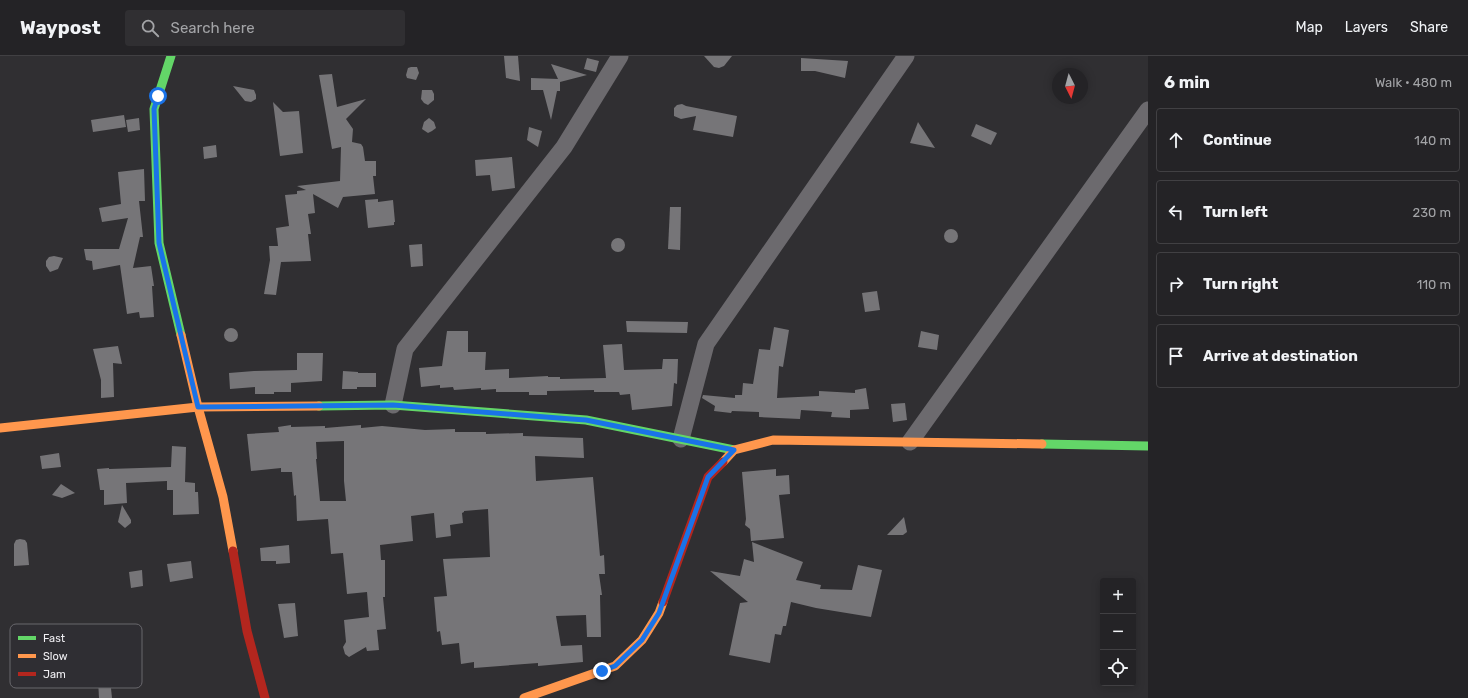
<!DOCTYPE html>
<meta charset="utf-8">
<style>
body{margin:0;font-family:Rubik,sans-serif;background:#302f32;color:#f1f3f6}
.controls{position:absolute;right:12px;bottom:12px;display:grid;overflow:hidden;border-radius:4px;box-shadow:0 2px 10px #0003}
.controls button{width:36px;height:36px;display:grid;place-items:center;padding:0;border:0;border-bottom:1px solid #414043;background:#242326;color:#f1f3f6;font:20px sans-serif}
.compass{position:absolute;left:1052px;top:12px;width:36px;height:36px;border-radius:50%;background:#242326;box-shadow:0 2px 10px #0003;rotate:174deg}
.stop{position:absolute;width:12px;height:12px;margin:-9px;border:3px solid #1a73e8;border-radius:50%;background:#fff}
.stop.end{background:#1a73e8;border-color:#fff;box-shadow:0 1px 4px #0008}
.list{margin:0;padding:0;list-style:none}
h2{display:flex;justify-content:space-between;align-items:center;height:52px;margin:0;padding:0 16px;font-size:17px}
h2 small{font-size:13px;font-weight:400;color:#a3a4a7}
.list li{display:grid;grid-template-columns:26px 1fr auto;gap:12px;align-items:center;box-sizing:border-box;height:64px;margin:0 8px 8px;padding:0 8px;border:1px solid #414043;border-radius:4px}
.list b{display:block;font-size:15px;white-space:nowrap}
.list em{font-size:13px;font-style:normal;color:#a3a4a7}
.icon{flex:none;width:22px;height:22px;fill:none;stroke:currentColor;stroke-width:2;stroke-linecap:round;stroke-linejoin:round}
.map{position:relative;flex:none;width:1148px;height:642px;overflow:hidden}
header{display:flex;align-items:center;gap:24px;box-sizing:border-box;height:56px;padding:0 20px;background:#242326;border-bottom:1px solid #414043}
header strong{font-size:19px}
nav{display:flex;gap:22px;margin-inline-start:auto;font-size:14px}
.search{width:280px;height:36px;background:#302f32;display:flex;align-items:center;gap:10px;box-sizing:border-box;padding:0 14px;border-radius:4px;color:#a3a4a7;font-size:15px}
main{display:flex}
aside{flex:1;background:#242326}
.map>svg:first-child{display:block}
.building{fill:#767578;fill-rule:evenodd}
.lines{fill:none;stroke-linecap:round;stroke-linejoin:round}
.street{stroke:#6c6a6e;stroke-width:17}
.fast{stroke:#63d668;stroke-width:9}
.slow{stroke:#ff974d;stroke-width:9}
.jam{stroke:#b3261e;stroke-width:9}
.route{stroke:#1a73e8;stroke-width:5}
.key{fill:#2f2e33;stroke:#69686d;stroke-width:1}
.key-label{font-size:11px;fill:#f0eff3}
</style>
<header>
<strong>Waypost</strong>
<div class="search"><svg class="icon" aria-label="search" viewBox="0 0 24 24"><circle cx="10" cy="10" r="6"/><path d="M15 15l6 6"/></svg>Search here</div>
<nav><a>Map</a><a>Layers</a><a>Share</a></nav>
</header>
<main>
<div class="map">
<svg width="1148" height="642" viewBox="0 0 1148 642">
<rect width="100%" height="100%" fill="#302f32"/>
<g class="building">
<polygon points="504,0 518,0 520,25 506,22"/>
<polygon points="704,0 732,0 724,10 719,12 714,11"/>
<polygon points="587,2 599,5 596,16 584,13"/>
<polygon points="801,2 848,5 845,22 815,15 801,15"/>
<polygon points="551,8 587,19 560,26 560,35 557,35 551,64 543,34 531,34 531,22 558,23"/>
<polygon points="411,11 417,11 419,17 416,24 407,22 406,19 408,12"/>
<polygon points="332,18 337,51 366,43 346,63 353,73 352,86 361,88 363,91 365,105 376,105 376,120 373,120 375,138 343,141 338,152 313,138 315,157 308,158 311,178 308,178 311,205 281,206 276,239 264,238 270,204 269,190 278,190 276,172 289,170 285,139 297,138 297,135 306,134 297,130 340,125 341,91 332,93 319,19"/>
<polygon points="233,30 254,34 256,39 256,43 251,46 245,45"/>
<polygon points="422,34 432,34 434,38 434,44 428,49 424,47 421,43"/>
<polygon points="273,46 283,56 299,55 303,97 280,100"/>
<polygon points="682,48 686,50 737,60 733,81 693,74 696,60 681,63 674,60 674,52 677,49"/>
<polygon points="124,59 126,71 93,76 91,64"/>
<polygon points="139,62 140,74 128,76 126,64"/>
<polygon points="429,62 434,66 436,72 432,75 428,77 422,73 424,66"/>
<polygon points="918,66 935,92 910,87"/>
<polygon points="976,68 997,77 991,89 971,80"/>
<polygon points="529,71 542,75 538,91 527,84"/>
<polygon points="216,89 217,101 204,103 203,91"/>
<polygon points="512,101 515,132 492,135 490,119 476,120 475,104"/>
<polygon points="144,113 145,145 139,145 143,181 140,181 133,212 151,210 154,230 152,230 154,261 140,262 139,256 127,258 120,209 93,214 92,205 86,204 84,193 119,193 128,162 102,166 99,152 121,148 118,116"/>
<polygon points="378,143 378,146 393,144 395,166 394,166 394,169 368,172 365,144"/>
<polygon points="670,151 681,151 680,194 668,193"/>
<circle cx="951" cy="180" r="7"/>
<circle cx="618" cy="189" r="7"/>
<polygon points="422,188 423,210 411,211 409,189"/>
<polygon points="54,200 63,202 58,213 50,216 46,210 46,205 49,201"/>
<polygon points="877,235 880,254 865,256 862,237"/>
<polygon points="626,265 688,266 687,277 627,276"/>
<polygon points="774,271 789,274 783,311 779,310 777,342 819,340 819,335 855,337 855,334 866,332 869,353 850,354 850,362 831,361 832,356 801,354 800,363 759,361 759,356 732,355 731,357 714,355 715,350 702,342 703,339 735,342 735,339 742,339 743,327 753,328 759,293 770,294"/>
<circle cx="231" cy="279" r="7"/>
<polygon points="447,275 468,275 468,296 486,296 485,314 509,313 509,322 548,320 548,321 560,321 560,323 606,322 603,289 622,288 624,314 662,313 663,303 678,303 677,328 674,327 672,350 632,354 630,338 620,339 619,336 594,336 594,334 547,335 547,339 529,339 529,336 496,336 496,333 481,334 481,332 454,334 453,331 440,332 440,329 421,331 419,312 442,310"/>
<polygon points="921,275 939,279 937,294 918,291"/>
<polygon points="118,290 122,308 113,307 114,341 101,342 101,324 93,293"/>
<polygon points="297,297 323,297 322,325 291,327 291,336 274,336 274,338 255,338 255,331 230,333 229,317 254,315 297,314"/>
<polygon points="343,315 358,316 358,317 376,317 376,331 357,331 357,333 342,333"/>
<polygon points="905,347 907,364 893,366 891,348"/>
<path d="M291,369V371L325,370V372L361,369V372L382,370L425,374L455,373V376H486V378L523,377V380L583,382L584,402L535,400L536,425L593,421L600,500L604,499L605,518H599L602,539H600L601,581H587L586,559L556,560L561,590L582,589L583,606L538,610V607L474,612V606L461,608L459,587L442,589L440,575L437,576L434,541L447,540L443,503L490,501L488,453L464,455V456L462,457L463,467L450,469L451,480L436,482L434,457L411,460L413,485L380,489L381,504H385V541H383L386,573L377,574L379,594L367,595L366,591L349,601L345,598L343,591L346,586L344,564L369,561L367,536L347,538L343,497L331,498L328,463L297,465L296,439L294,440L292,416H281V412L251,415L247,378L279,376L278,371ZM344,385V425L346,445H320L316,403H317L316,386Z"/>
<polygon points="172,390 186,391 185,426 195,427 195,436 198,436 199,458 173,459 173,434 167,434 167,425 126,427 127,447 104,449 104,434 100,434 97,413 109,412 109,413 171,411"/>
<polygon points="59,397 61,411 42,413 40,400"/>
<polygon points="776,413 776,420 789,419 790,438 779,439 784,482 751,485 750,473 745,469 746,463 742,416"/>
<polygon points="61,428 75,437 62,442 52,439"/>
<polygon points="122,449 131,464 131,467 125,472 118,466"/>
<polygon points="904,461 907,476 903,479 887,479"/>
<polygon points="20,483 25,484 27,487 29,509 14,510 14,488 16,484"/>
<polygon points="752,486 803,506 796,524 821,529 820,533 852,534 858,509 882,514 871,561 816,552 791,546 786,570 783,570 781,579 775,578 770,607 729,599 740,547 748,546 710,515 740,520 744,503 754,506"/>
<polygon points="289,489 290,507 276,508 276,505 261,505 260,492"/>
<polygon points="191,505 193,522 170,526 167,508"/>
<polygon points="142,514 143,530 131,532 129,516"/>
<polygon points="295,547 298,580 284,582 278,548"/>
<polygon points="110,623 112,642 99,642 98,624"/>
</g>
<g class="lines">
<g class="street">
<polyline points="393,349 405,293 564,91 620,0"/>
<polyline points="681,383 706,288 906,0"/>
<polyline points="910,386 1148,54"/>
</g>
<g class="fast">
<polyline points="171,0 154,53 159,187 181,279"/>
<polyline points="319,350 393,349 586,364 734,394"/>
<polyline points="1042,388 1148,390"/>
</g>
<g class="slow">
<polyline points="181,279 198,351 223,441 233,495"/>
<polyline points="0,372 198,351 319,350"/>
<polyline points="723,406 734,394 773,384 1042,388"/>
<polyline points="524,642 615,610 642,584 659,557 663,546"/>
</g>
<g class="jam">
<polyline points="233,495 247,575 265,642"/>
<polyline points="663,546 708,421 723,406"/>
</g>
</g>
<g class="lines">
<polyline class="route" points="158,40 154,53 159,187 198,351 393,349 571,363 586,364 734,394 708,421 659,557 642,584 615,610 602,615"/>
</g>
<rect x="10" y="568" width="132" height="64" rx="6" class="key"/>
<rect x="18" y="580" width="18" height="4" fill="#63d668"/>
<rect x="18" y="598" width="18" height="4" fill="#ff974d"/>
<rect x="18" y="616" width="18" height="4" fill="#b3261e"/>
<g class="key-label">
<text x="43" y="586">Fast</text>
<text x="43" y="604">Slow</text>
<text x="43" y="622">Jam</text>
</g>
</svg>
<div class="controls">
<button>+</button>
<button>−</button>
<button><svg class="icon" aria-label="locate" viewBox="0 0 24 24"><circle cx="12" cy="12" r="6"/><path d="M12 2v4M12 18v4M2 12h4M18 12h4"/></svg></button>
</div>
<svg class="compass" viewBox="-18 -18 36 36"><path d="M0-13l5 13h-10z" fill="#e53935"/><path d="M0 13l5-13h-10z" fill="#a3a4a7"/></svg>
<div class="stop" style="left:158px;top:40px"></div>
<div class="stop end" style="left:602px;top:615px"></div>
</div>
<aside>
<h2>6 min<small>Walk · 480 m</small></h2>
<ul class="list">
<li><svg class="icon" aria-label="ahead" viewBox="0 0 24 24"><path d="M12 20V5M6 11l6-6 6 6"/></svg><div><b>Continue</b></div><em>140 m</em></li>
<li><svg class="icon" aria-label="left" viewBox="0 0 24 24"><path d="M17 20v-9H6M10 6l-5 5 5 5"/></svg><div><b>Turn left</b></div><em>230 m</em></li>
<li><svg class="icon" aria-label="right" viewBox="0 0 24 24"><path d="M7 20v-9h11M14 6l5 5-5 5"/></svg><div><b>Turn right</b></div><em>110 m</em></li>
<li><svg class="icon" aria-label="arrive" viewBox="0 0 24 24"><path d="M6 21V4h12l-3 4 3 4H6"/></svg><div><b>Arrive at destination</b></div></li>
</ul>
</aside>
</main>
